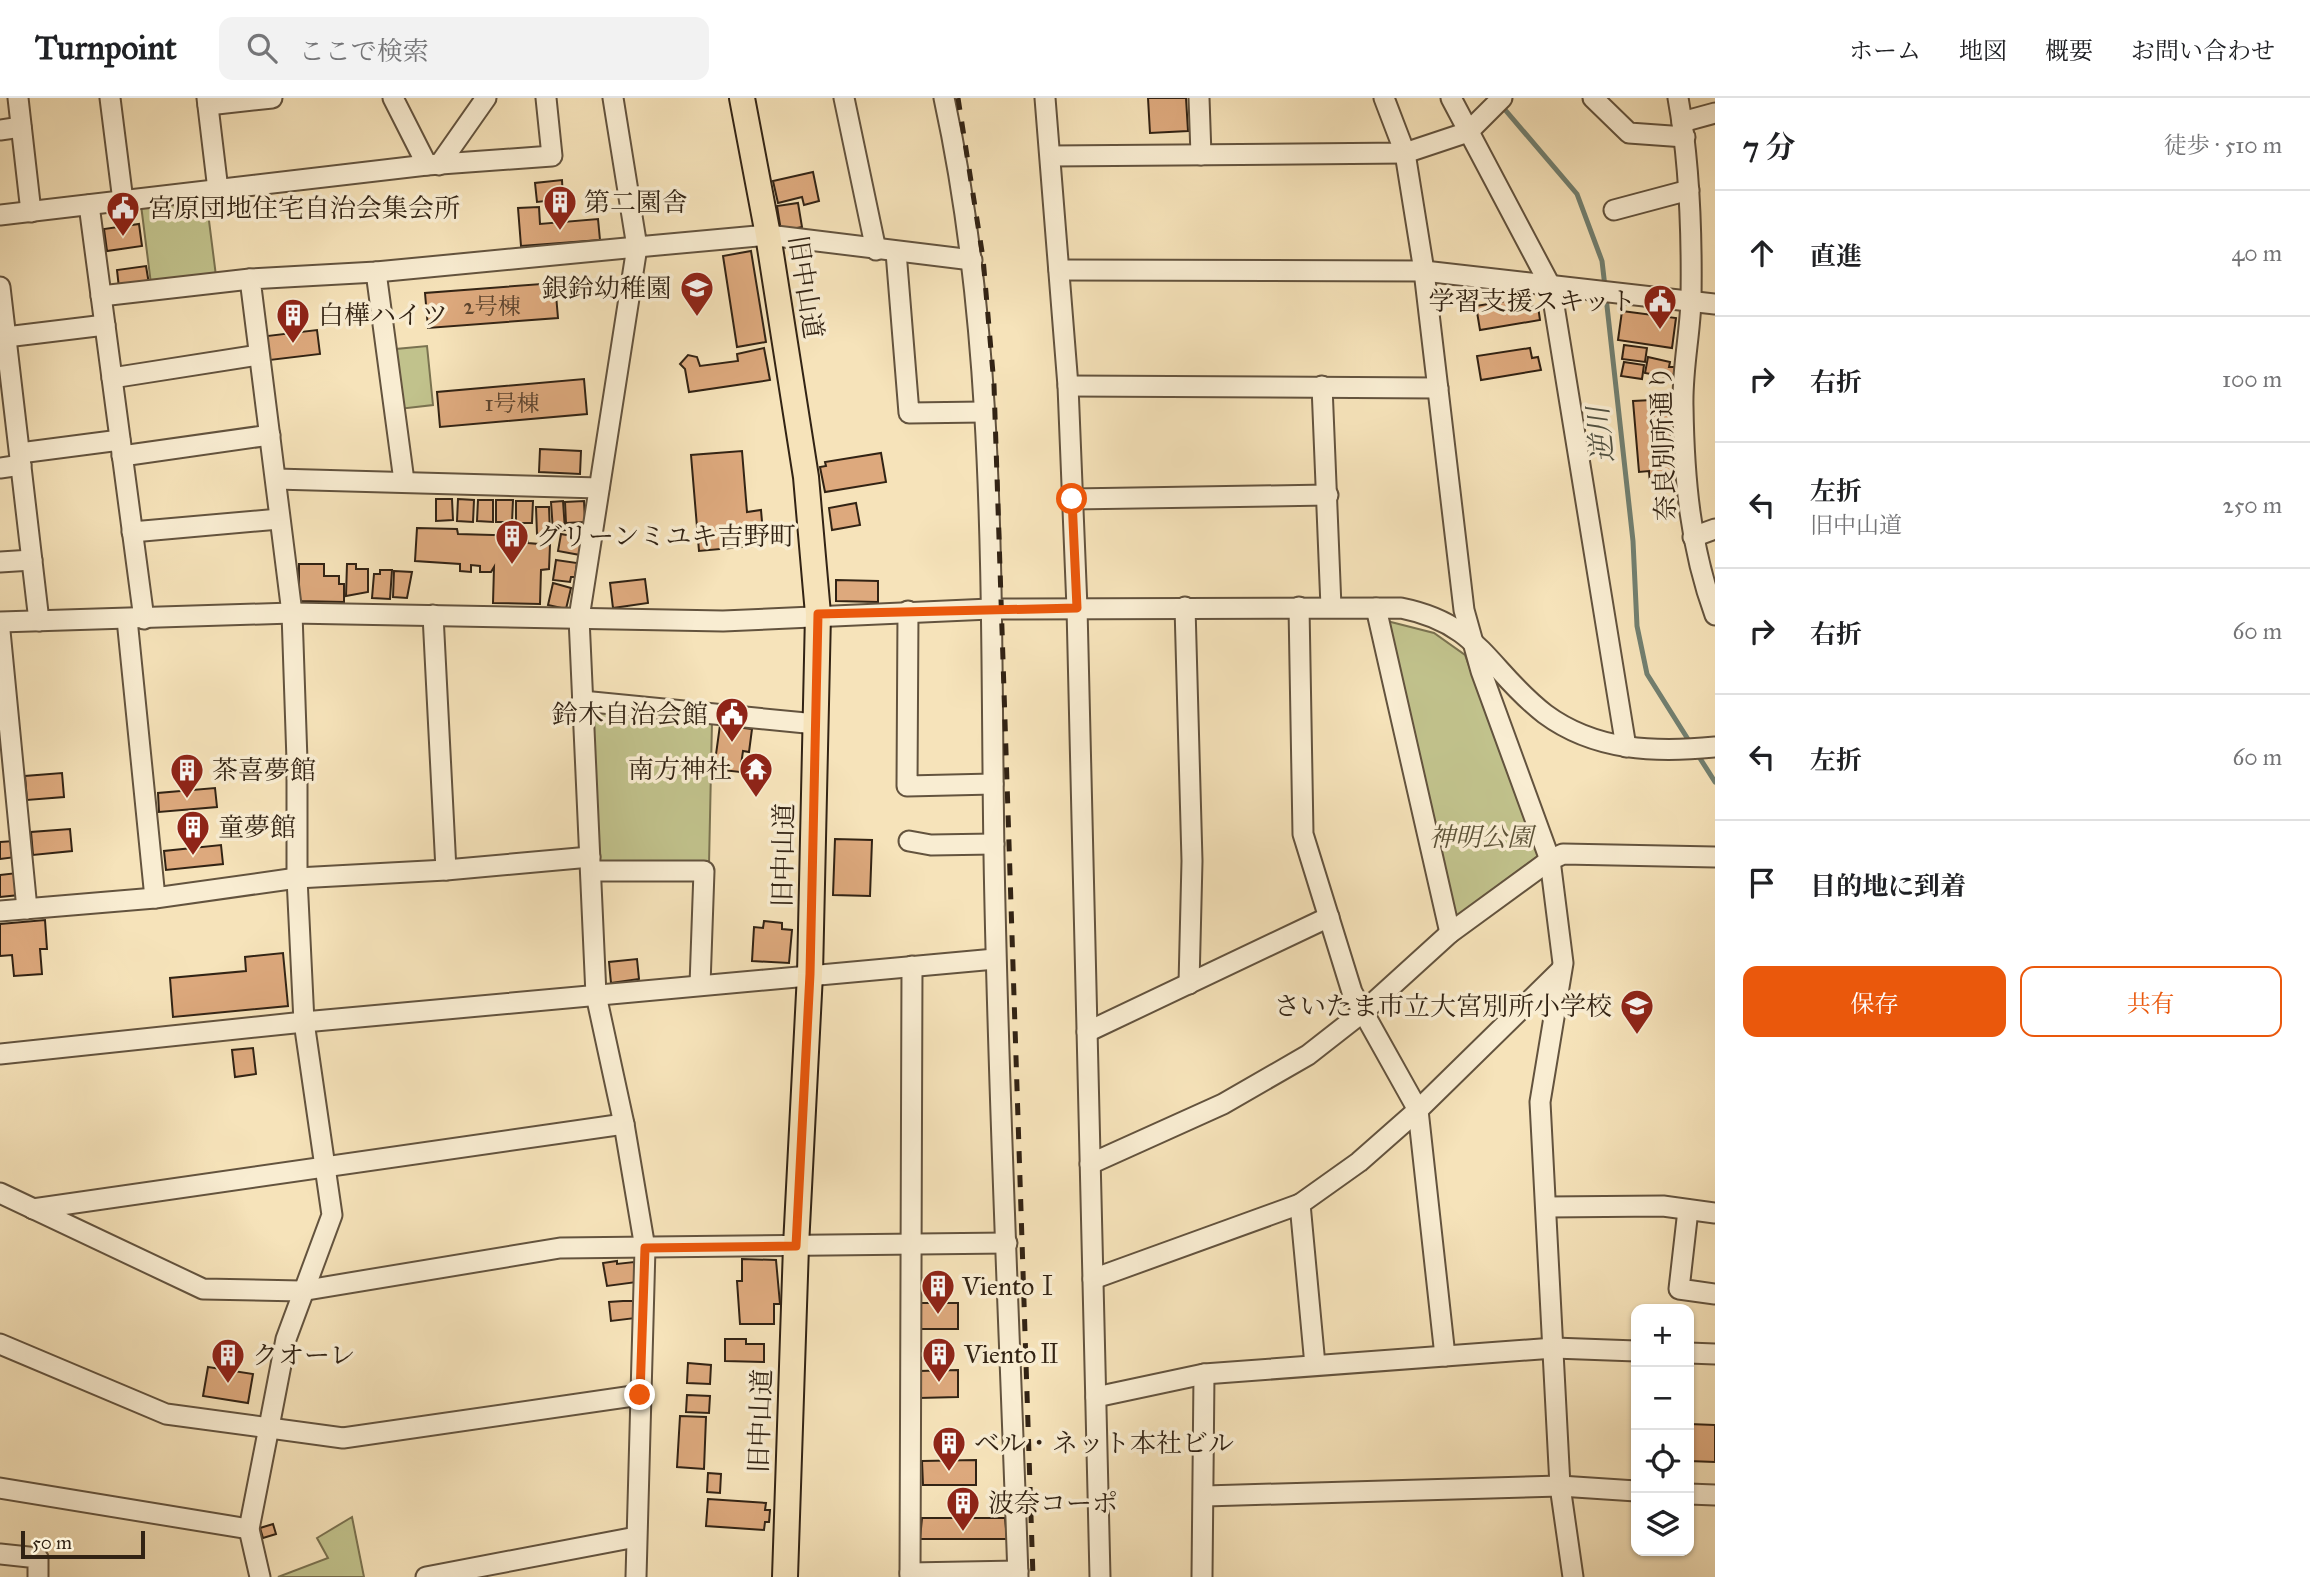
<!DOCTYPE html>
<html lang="ja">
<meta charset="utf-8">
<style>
body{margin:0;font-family:"IM FELL Great Primer","Noto Serif JP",serif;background:#f2f2f2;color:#202124}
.controls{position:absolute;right:21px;bottom:21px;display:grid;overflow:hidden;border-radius:14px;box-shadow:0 2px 5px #0004}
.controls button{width:63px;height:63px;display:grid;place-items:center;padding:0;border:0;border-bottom:2px solid #e0e0e0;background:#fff;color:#202124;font:35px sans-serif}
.scale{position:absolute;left:21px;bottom:18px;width:124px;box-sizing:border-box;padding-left:7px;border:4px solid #322314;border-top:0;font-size:19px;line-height:24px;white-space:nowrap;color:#322314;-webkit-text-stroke:5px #f9edd2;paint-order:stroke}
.stop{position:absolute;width:21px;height:21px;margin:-16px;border:5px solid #ea580c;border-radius:50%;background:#fff}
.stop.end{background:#ea580c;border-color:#fff;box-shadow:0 2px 7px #0008}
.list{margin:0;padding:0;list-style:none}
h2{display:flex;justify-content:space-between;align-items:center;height:91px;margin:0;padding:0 28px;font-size:30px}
h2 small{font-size:23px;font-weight:400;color:#757577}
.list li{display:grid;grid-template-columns:46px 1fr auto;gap:21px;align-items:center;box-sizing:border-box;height:126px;padding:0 28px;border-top:2px solid #e0e0e0}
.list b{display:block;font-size:26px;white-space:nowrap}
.list p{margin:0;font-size:23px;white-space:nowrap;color:#757577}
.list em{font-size:23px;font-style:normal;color:#757577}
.actions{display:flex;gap:14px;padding:21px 28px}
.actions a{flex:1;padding:16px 0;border:2px solid #ea580c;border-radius:14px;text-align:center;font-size:24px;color:#ea580c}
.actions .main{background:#ea580c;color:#fff}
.icon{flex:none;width:38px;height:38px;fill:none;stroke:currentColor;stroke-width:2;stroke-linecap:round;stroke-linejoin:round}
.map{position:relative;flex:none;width:1715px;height:1479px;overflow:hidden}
header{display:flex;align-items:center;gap:42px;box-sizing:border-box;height:98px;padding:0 35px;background:#fff;border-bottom:2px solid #e0e0e0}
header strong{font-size:33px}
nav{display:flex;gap:38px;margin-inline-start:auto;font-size:24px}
.search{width:490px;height:63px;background:#f2f2f2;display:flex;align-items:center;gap:18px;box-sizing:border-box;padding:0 24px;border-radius:14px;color:#757577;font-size:26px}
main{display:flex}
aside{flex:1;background:#fff}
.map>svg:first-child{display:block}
.green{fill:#c1c28c;stroke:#7a7250;stroke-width:2}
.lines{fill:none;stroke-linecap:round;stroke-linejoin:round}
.stream{stroke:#728071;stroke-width:5}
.building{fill:#dda97d;stroke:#322314;stroke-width:2}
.minor-casing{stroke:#63533e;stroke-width:23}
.major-casing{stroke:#322314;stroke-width:28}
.minor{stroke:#f9edd2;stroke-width:19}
.major{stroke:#f6e3ba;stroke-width:24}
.rail{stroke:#322314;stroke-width:5;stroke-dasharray:12 12;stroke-linecap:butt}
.route{stroke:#ea580c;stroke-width:9}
.labels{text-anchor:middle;stroke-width:7;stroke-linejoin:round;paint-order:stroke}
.number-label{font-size:23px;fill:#5d442e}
.poi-label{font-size:26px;fill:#322314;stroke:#f9edd2;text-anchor:start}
.street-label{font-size:26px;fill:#322314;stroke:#f9edd2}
.park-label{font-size:26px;font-style:italic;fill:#5d5338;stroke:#f9edd2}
.water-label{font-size:28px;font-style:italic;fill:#525242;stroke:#f9edd2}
</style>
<header>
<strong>Turnpoint</strong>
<div class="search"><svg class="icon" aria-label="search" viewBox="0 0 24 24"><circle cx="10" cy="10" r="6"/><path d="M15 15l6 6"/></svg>ここで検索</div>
<nav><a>ホーム</a><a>地図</a><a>概要</a><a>お問い合わせ</a></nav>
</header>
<main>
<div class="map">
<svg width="1715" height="1479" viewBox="0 0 1715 1479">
<rect width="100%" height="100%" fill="#f6e3ba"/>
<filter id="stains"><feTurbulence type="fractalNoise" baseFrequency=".00286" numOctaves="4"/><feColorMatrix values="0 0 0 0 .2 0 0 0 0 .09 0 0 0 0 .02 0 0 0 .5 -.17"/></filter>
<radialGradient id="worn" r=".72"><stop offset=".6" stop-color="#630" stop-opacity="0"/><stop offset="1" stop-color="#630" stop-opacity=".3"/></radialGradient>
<g class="green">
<polygon points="206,99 216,178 151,186 141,107"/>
<polygon points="427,248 433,307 399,311 396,251"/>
<polygon points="1387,523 1434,535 1465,557 1538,758 1457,818 1451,816"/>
<polygon points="591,611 712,624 709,767 600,765"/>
<polygon points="352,1419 364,1479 278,1479 328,1460 317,1440"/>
</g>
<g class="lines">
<g class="stream">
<polyline points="1501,7 1577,96 1602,163 1605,189"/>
<polyline points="1606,199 1633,443 1637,528 1647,576 1691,646"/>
<polyline points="1696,654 1715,684"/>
</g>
</g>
<g class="building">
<polygon points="1148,0 1186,0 1188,33 1150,35"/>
<polygon points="813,74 819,103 804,107 802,99 778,105 773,83"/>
<polygon points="562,82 563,101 537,104 535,85"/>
<polygon points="798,105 802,129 781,133 777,108"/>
<polygon points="539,109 540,126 598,121 600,142 521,148 518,110"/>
<polygon points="139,126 142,148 107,153 104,131"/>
<polygon points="751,153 766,244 737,249 723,158"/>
<polygon points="146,168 149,186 119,190 117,172"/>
<polygon points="555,185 558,220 428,230 425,195"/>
<polygon points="1529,199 1530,209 1538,208 1540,222 1480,232 1476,208"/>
<polygon points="1622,213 1676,220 1672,250 1618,242"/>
<polygon points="317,232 320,256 270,262 267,238"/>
<polygon points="1624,247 1647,250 1645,264 1622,261"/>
<polygon points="764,250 770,282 689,294 685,271 680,266 688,257 697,259 700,268 738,263 737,256"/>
<polygon points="1530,250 1532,260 1538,259 1541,272 1481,282 1477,258"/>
<polygon points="1648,259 1670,264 1669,269 1675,269 1673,280 1645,275"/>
<polygon points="1624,264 1644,267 1642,281 1621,278"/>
<polygon points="584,281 587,316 440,329 437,294"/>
<polygon points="1652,302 1652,305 1668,303 1674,384 1650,386 1649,373 1639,374 1633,303"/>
<polygon points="540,351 581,353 580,376 539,374"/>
<polygon points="742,353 747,414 761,412 764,447 699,453 691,357"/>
<polygon points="881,355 886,384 825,394 820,369 826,368 825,364"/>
<polygon points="436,401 452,401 453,422 436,423"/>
<polygon points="458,401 474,402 473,424 457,423"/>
<polygon points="478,402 493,402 493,424 477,423"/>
<polygon points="496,402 513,402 512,424 496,424"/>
<polygon points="516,403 533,403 532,425 516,425"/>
<polygon points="563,403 565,432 553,433 551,404"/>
<polygon points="584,403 585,424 566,425 565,404"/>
<polygon points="856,405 860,427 832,432 829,410"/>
<polygon points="536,409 549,409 550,435 537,436"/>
<polygon points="417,430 457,431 458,436 527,438 528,445 550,447 549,471 541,472 540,506 493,505 494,469 491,474 480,474 480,468 471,467 471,474 460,473 460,466 415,463"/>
<polygon points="561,436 583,440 580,457 558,453"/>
<polygon points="556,462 577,465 575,479 571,479 570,484 553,482"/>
<polygon points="299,466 324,466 324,478 339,478 339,486 344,486 344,504 299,503"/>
<polygon points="347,466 356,466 356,471 368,471 368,494 346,498"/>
<polygon points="380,472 392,472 390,501 372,500 374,476 380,476"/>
<polygon points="394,473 412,474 407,500 393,499"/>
<polygon points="645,481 648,505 613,510 610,485"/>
<polygon points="836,482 878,483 878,504 836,503"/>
<polygon points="553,485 571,490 566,511 548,507"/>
<polygon points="720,627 752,631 749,654 743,653 740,674 714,671"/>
<polygon points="62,675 64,699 27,702 25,678"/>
<polygon points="215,690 217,709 159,714 158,695"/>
<polygon points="70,731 72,753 33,757 31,734"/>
<polygon points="835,741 872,742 870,798 833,797"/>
<polygon points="14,743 16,759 0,761 0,744"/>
<polygon points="221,747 223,766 166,772 164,753"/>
<polygon points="17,775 19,797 0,799 0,777"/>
<polygon points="45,822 47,851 40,851 42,876 14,878 12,857 0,858 0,826"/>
<polygon points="764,823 782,825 782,831 792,832 789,865 752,863 754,829 763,830"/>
<polygon points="283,855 288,908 173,919 170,880 246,873 245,859"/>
<polygon points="637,861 639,881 611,885 609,864"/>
<polygon points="253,950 256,976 235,979 232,952"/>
<polygon points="742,1161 776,1162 780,1206 774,1206 774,1226 740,1226 737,1183 742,1183"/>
<polygon points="617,1163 617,1166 634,1164 637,1184 607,1188 603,1165"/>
<polygon points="623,1203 633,1203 636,1220 611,1223 609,1204"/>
<rect x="919" y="1205" width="39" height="26"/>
<polygon points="725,1241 746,1241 746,1246 764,1246 764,1264 725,1263"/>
<polygon points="688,1265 711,1267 710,1286 687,1285"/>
<polygon points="208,1269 253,1276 248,1305 203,1298"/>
<polygon points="958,1272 958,1299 919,1300 919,1273"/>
<polygon points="687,1297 710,1298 709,1315 686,1314"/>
<polygon points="680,1318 706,1319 704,1371 677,1369"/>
<polygon points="1689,1326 1715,1327 1715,1364 1689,1363"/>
<polygon points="976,1362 976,1387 923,1387 922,1363"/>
<polygon points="708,1375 721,1376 720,1395 707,1394"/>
<polygon points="708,1401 766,1405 765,1412 770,1412 769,1424 765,1424 764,1432 706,1428"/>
<polygon points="922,1420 1005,1420 1007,1441 920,1441"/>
<polygon points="273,1426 276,1436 263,1440 260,1430"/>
</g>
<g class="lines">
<defs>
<g id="minor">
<polyline points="18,0 31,114"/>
<polyline points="110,0 123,103"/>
<polyline points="207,0 218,92"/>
<polyline points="393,0 427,67"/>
<polyline points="613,0 637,149 768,137 972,162"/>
<polyline points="844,0 876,152"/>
<path d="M944,0C998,247 990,505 994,757C998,998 1010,1238 1018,1479"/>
<polyline points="1045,0 1068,288 1077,510 1100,1479"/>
<polyline points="1199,0 1201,57"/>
<polyline points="1384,0 1405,55 1424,173 1464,512 1481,573 1550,762 1563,865 1540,1004 1560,1388 1573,1479"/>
<polyline points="1451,0 1551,189 1626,649"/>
<polyline points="1593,0 1629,35 1685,39"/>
<path d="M1678,0C1690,66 1692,135 1691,202C1690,237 1682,272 1683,308C1684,380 1690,449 1715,517"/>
<polyline points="208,7 272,0"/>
<polyline points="1682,24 1715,15"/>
<polyline points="0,32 21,29"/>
<polyline points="1051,58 1405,55 1468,34 1502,0"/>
<polyline points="439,67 486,0"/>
<polyline points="89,107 144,521"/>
<polyline points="1614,112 1689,92"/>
<polyline points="0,117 427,67 552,58 546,0"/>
<polyline points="896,154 909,315 983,314"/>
<polyline points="1059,172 1424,173 1715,206"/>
<polyline points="376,174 404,383"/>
<polyline points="0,189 39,523"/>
<polyline points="101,198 250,181"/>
<polyline points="6,239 105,227"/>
<polyline points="112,280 258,257"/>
<polyline points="1068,288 1438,290"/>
<polyline points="1322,288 1331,509"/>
<polyline points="20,355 120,342"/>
<polyline points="122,358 270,337"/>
<polyline points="0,370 21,367"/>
<polyline points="276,381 599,390"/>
<polyline points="1072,401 1328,397"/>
<polyline points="132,434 279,421"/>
<polyline points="1693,439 1715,431"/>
<polyline points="0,464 32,462"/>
<polyline points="1185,509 1192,763 1189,886"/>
<polyline points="1299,509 1303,736 1352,894 1418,1012 1445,1258"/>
<polyline points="1376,510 1450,835"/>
<polyline points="908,513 907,688 993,686"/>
<polyline points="433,517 446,772"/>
<polyline points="127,521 155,800"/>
<path d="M0,524L292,515L723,523L990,511L1401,510C1481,526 1488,572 1545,616C1595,653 1656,655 1715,649"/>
<polyline points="0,533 27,811"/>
<polyline points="582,603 816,626"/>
<polyline points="909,743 931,747 994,746"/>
<polyline points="591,773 704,773 700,887"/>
<polyline points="0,813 155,800 297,780 446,772 590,759"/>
<polyline points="1087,934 1329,819"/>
<polyline points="0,956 304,924 995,861"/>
<polyline points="1090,1066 1223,1006 1308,957 1363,914 1450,835 1550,762 1563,756 1715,759"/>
<polyline points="0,1095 203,1191 301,1193 560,1150 1007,1145"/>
<polyline points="1300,1106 1315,1267"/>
<polyline points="1547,1109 1663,1108 1715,1115"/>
<polyline points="33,1111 624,1026"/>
<polyline points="1688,1112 1679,1191 1715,1196"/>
<polyline points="1093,1181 1300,1106 1359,1064 1418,1012 1561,872"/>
<polyline points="0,1246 166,1316 343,1340 640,1297"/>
<polyline points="1689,1255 1715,1256"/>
<polyline points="1096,1299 1204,1276 1554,1250 1636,1253"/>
<polyline points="0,1390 249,1431"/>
<polyline points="1689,1396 1715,1397"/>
<polyline points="1205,1398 1560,1388 1636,1393"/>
<polyline points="0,1456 38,1460 38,1479"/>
<polyline points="910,1475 1018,1473"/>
<polyline points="260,1479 249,1431 269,1329 286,1241 332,1117 304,924 297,780 297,663 292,515 250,181 376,174 637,149 579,520 596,897 624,1026 645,1150 636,1479"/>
<polyline points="426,1479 636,1439"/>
<polyline points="910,1479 912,868"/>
<polyline points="1202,1479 1204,1276"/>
</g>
<polyline id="major" points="742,0 768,137 806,379 818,516 810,876 796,1148 785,1479"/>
</defs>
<use href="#minor" class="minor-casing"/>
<use href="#major" class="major-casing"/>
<use href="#minor" class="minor"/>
<use href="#major" class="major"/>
<polyline class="rail" points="958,0 983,160 994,287 1033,1479"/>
</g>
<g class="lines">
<polyline class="route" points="640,1297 645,1150 796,1148 810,876 818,516 1077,510 1072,401"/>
</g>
<defs>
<symbol id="building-pin" viewBox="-11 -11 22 30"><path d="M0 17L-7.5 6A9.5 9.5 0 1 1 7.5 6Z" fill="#8f2418" stroke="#f9edd2"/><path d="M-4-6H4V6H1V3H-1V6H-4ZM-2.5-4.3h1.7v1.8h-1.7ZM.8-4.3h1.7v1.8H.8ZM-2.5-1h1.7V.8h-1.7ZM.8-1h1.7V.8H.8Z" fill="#fff"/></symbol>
<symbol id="civic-pin" viewBox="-11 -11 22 30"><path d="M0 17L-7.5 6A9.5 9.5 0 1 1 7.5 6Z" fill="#8f2418" stroke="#f9edd2"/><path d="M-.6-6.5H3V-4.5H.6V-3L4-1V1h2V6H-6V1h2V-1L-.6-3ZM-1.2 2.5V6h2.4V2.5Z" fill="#fff"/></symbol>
<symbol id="school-pin" viewBox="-11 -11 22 30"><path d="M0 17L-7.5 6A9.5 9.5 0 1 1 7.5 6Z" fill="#8f2418" stroke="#f9edd2"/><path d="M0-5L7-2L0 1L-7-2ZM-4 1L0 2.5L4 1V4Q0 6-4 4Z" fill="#fff"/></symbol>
<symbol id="temple-pin" viewBox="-11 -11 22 30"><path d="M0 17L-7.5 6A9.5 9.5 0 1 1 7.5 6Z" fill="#8f2418" stroke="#f9edd2"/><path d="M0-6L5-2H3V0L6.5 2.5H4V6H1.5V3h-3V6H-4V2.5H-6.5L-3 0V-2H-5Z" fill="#fff"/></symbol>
</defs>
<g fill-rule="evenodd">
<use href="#building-pin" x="541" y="85" width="38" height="52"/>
<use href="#civic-pin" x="104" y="91" width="38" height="52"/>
<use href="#school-pin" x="678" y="171" width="38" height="52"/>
<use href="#civic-pin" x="1641" y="184" width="38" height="52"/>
<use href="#building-pin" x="274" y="198" width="38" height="52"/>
<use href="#building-pin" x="493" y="419" width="38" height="52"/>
<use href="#civic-pin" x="713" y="597" width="38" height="52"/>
<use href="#temple-pin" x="737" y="652" width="38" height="52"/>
<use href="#building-pin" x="168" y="653" width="38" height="52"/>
<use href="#building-pin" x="174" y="710" width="38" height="52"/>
<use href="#school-pin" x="1618" y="889" width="38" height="52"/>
<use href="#building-pin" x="919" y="1169" width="38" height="52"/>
<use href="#building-pin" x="920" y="1237" width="38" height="52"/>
<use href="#building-pin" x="209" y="1238" width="38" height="52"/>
<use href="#building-pin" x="930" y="1326" width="38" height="52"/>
<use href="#building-pin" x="944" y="1386" width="38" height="52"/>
</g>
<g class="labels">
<g class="number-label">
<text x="492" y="216">2号棟</text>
<text x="512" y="313">1号棟</text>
</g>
<g class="poi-label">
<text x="584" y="113">第二園舎</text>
<text x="148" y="119">宮原団地住宅自治会集会所</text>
<text x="672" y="199" text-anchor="end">銀鈴幼稚園</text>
<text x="1636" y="212" text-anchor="end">学習支援スキット</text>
<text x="318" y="226">白樺ハイツ</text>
<text x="536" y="447">グリーンミユキ吉野町</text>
<text x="708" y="625" text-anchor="end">鈴木自治会館</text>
<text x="732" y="680" text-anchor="end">南方神社</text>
<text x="212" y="681">茶喜夢館</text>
<text x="218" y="738">童夢館</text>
<text x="1612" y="917" text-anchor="end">さいたま市立大宮別所小学校</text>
<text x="962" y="1197">VientoⅠ</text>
<text x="964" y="1265">VientoⅡ</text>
<text x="252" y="1266">クオーレ</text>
<text x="974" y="1354">ベル・ネット本社ビル</text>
<text x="988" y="1414">波奈コーポ</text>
</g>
<g class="street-label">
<text transform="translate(806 189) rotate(81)" y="9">旧中山道</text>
<text transform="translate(1663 345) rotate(-92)" y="9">奈良別所通り</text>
<text transform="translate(783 757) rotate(-89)" y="9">旧中山道</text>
<text transform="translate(760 1323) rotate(-88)" y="9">旧中山道</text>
</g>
<g class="park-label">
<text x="1481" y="748">神明公園</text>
</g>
<g class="water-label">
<text transform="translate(1600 337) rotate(-96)" y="10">逆川</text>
</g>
</g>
<rect width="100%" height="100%" filter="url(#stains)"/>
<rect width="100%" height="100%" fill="url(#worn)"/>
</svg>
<div class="controls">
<button>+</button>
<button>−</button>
<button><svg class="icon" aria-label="locate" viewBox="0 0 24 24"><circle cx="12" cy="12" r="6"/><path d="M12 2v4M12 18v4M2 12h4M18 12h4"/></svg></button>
<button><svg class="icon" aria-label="layers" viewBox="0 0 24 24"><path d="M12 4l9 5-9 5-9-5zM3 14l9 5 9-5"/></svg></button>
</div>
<div class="scale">50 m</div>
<div class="stop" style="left:1072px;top:401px"></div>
<div class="stop end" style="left:640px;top:1297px"></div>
</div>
<aside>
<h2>7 分<small>徒歩 · 510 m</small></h2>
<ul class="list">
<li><svg class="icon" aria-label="ahead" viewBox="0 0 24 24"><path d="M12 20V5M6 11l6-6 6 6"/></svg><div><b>直進</b></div><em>40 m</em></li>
<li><svg class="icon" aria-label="right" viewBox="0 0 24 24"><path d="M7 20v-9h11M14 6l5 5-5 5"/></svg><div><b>右折</b></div><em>100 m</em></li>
<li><svg class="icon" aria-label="left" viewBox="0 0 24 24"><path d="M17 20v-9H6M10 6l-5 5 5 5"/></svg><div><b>左折</b><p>旧中山道</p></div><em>250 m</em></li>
<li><svg class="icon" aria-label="right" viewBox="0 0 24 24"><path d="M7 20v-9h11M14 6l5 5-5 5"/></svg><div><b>右折</b></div><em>60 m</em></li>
<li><svg class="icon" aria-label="left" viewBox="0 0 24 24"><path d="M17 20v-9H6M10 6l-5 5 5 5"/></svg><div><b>左折</b></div><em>60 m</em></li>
<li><svg class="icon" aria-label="arrive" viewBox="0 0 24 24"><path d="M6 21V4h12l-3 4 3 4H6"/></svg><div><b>目的地に到着</b></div></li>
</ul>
<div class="actions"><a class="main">保存</a><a>共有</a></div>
</aside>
</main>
